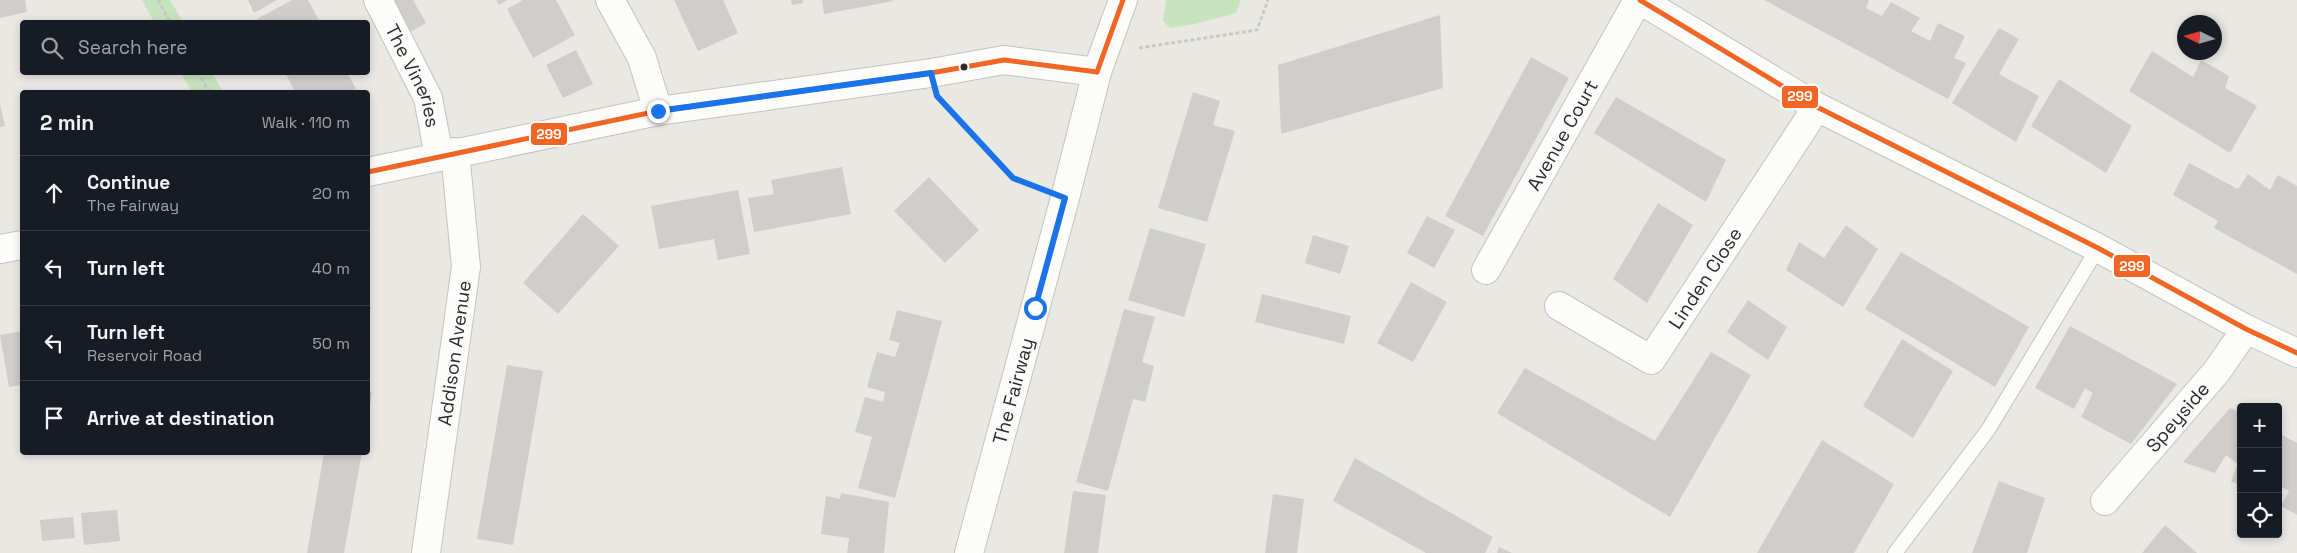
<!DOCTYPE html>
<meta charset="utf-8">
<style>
body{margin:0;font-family:"Space Grotesk",sans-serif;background:#242831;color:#f1f3f6}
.controls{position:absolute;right:15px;bottom:15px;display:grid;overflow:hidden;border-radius:5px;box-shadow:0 2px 8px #0003}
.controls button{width:45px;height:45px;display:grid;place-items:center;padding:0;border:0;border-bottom:1px solid #363941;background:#171b24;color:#f1f3f6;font:25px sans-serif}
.compass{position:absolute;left:2177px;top:15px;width:45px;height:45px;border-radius:50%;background:#171b24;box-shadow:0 2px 8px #0003;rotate:275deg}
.stop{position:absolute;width:15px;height:15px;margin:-11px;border:4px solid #1a73e8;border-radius:50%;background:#fff}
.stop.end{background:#1a73e8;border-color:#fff;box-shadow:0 1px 5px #0008}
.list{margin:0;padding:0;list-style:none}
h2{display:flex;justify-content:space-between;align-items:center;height:65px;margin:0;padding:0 20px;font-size:21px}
h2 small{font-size:16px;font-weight:400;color:#9ea1a6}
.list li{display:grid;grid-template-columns:32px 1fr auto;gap:15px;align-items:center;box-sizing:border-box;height:75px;padding:0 20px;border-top:1px solid #363941}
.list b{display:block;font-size:19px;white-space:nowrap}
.list p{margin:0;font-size:16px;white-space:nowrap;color:#9ea1a6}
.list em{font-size:16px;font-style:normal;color:#9ea1a6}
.icon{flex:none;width:28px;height:28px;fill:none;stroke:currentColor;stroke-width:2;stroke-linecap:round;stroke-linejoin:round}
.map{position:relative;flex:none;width:2297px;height:553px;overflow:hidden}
.search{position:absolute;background:#171b24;box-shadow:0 2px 8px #0003;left:20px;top:20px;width:350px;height:55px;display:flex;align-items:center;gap:12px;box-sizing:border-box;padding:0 18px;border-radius:5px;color:#9ea1a6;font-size:19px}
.panel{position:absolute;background:#171b24;box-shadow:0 2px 8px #0003;left:20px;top:90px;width:350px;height:365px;border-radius:5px}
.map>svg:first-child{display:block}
.green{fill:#c8e4be}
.building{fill:#cfceca}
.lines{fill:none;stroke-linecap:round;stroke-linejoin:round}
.lane-casing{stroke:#c4c3c3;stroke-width:16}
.street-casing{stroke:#c4c3c3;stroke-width:30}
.secondary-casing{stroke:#c4c3c3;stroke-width:30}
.path{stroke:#c8c8c7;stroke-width:3;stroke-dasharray:4 2.5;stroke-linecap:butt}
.lane{stroke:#fcfcfb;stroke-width:14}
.street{stroke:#fcfcfb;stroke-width:28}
.secondary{stroke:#fcfcfb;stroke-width:28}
.bus-1-casing{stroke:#fff;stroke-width:9}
.bus-1{stroke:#f26522;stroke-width:5}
.route{stroke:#1a73e8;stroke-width:6}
.bus-dot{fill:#2c2c2c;stroke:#fff;stroke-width:2}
.labels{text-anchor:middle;stroke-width:4;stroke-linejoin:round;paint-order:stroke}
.street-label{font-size:19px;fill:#2c2c2c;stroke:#fff}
.line-badge{stroke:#fff;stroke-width:2}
.badge-label{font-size:14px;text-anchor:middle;font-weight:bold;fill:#fff}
</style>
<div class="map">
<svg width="2297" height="553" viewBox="0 0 2297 553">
<rect width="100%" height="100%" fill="#eae8e3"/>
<g class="green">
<polygon points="142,0 170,0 183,22 154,22"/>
<polygon points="1166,0 1241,0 1236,13 1195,24 1170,28 1163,21"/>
<polygon points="181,73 212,73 223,92 192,92"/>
</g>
<g class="building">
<polygon points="0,0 25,0 27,12 0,18"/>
<polygon points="248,0 277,0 254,13"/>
<polygon points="292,0 308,0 320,22 259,22 257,19"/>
<polygon points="393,0 413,0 426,23 410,32"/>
<polygon points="496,0 507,0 499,5"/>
<polygon points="521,0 556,0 575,35 533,58 507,9 522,1"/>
<polygon points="674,0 723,0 738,33 698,51"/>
<polygon points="791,0 803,0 803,3 792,5"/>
<polygon points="822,0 893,0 894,1 824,14"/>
<polygon points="1764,0 1869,0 1866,8 1882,16 1891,2 1920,18 1911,31 1930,41 1938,23 1965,36 1954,58 1966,63 1948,99"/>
<polygon points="1440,15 1443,88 1281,134 1278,65"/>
<polygon points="1999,28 2019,39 1999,74 2039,96 2016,142 1952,103"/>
<polygon points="576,50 593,84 563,98 546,65"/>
<polygon points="2152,51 2193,77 2201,60 2229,76 2225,88 2257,106 2230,153 2129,91"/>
<polygon points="1531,57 1569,78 1483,236 1445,216"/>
<polygon points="285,72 347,72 356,89 350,92 295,92"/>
<polygon points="2059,79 2132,126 2106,173 2031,126"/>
<polygon points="1193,92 1220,101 1213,125 1235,131 1207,222 1158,208"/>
<polygon points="1616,97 1726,160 1706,202 1594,133"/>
<polygon points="0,104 5,126 0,127"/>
<polygon points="2189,163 2238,189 2248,174 2270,190 2278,175 2297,186 2297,274 2214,228 2218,221 2173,195"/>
<polygon points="842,167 851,214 754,232 748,198 774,194 771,180"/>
<polygon points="929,177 979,230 945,263 894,211"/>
<polygon points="738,190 750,254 718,260 714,239 659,249 651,206"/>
<polygon points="1658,203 1693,225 1647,303 1613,279"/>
<polygon points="583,214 619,246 558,314 523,283"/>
<polygon points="1427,216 1455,230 1434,268 1407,253"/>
<polygon points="1846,225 1878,249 1843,307 1786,270 1799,242 1824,258"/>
<polygon points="1150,228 1206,244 1184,317 1128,300"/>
<polygon points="1313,235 1349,246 1340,274 1305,263"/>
<polygon points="1901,252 2029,327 1995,387 1865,309"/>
<polygon points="1411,282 1447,302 1413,362 1377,343"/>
<polygon points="368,294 371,309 368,309"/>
<polygon points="1262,294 1351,316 1344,344 1255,322"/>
<polygon points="1748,300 1787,327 1768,360 1727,332"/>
<polygon points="1124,309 1155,317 1142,362 1154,366 1145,402 1133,399 1108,491 1076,482"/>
<polygon points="897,310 942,321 895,498 858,488 872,437 855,432 865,397 883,402 885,392 867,387 877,352 895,357 900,343 889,340"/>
<polygon points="2070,326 2177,384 2131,444 2081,417 2093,393 2085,388 2074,409 2035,388"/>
<polygon points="22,331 22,385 9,387 0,335"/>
<polygon points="1902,339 1953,371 1913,438 1863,406"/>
<polygon points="1711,352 1751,375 1670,517 1497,413 1525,368 1655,441"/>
<polygon points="507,365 543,371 513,545 477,539"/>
<polygon points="368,391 372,392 369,413 368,413"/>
<polygon points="2230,408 2241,413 2241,486 2231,481 2238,464 2226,455 2215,473 2183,462"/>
<polygon points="2278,433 2297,443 2297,515 2281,506 2289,491 2278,485"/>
<polygon points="1822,440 1894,484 1854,553 1757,553"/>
<polygon points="324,452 362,452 344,553 307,553"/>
<polygon points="1355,458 1493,537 1485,553 1426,553 1333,501"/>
<polygon points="1999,481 2045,498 2027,553 1972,553"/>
<polygon points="1073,491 1106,495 1098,553 1064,553"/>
<polygon points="841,493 889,502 884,553 847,553 849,538 821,534 826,496 840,499"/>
<polygon points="1273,494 1304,499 1297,553 1265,553"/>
<polygon points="117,510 120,541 84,545 81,513"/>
<polygon points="73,517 75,538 42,541 40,520"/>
<polygon points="2165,525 2197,553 2142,553"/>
<polygon points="1499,547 1512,553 1497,553"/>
</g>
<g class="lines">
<defs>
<polyline id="lane" points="1895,553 1988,430 2098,248"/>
<g id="street">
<path id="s1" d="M378,0L428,98L439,156"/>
<polyline points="610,0 642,58 658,111"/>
<polyline points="368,172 658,111 931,73 1004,60 1097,72"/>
<polyline points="0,249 22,245"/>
<path id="s2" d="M1486,270L1638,0"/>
<path id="s3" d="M1559,306L1651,360L1817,107"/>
<path id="s4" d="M2105,501L2217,371L2246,329"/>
<path id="s5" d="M426,553L466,267L455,152"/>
<path id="s6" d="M969,553L1065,198L1097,72L1123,0"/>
</g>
<polyline id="secondary" points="1640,0 1817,107 2098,248 2246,329 2297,353"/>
</defs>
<use href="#lane" class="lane-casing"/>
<use href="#street" class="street-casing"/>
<use href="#secondary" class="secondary-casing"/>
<g class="path">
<polyline points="158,0 170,22"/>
<polyline points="1139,48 1257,30 1268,0"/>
<polyline points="198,72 209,92"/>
<polyline points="944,104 1013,178 1034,186"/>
</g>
<use href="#lane" class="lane"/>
<use href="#street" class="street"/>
<use href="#secondary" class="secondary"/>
<defs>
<g id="bus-1">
<polyline points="1640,0 1817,107 2098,248 2246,329 2297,353"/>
<polyline points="1097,72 1123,0"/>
<polyline points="368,172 658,111 931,73 1004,60 1097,72"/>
</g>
</defs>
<use href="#bus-1" class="bus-1-casing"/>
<use href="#bus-1" class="bus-1"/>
</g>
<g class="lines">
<polyline class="route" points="658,111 931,73 937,96 1013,178 1065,198 1035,308"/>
</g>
<circle class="bus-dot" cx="964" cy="67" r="4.5"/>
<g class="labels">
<g class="street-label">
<text dy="7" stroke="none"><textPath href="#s1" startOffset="84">The Vineries</textPath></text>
<text dy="7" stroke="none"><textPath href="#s2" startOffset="155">Avenue Court</textPath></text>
<text dy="7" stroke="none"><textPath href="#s3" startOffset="205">Linden Close</textPath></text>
<text dy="7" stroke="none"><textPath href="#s5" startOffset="202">Addison Avenue</textPath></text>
<text dy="7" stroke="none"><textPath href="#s6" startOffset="168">The Fairway</textPath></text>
<text dy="7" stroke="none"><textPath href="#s4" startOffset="111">Speyside</textPath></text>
</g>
</g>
<g class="line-badge">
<rect x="1781" y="85" width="38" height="24" rx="5" fill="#f26522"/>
<rect x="530" y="122" width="38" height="24" rx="5" fill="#f26522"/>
<rect x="2113" y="254" width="38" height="24" rx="5" fill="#f26522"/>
</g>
<g class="badge-label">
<text x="1800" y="101">299</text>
<text x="549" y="139">299</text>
<text x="2132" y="271">299</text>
</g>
</svg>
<div class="controls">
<button>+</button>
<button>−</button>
<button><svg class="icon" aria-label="locate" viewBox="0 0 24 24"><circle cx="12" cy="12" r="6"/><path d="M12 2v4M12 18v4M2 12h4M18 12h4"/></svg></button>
</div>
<svg class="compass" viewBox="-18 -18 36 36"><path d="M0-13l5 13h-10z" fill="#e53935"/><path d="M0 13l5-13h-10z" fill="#9ea1a6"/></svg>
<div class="stop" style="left:1035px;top:308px"></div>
<div class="stop end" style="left:658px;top:111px"></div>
<div class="search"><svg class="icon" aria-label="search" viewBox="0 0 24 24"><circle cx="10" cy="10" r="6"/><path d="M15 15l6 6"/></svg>Search here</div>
<section class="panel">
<h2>2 min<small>Walk · 110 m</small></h2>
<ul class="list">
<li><svg class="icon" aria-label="ahead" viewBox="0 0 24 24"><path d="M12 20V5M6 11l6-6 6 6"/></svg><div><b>Continue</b><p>The Fairway</p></div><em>20 m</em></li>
<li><svg class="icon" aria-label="left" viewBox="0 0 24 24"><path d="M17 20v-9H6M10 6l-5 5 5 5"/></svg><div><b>Turn left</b></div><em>40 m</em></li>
<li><svg class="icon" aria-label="left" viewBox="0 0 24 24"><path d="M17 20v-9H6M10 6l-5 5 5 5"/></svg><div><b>Turn left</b><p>Reservoir Road</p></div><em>50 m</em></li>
<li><svg class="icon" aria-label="arrive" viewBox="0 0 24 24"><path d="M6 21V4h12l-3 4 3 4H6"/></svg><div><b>Arrive at destination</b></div></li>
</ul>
</section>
</div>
